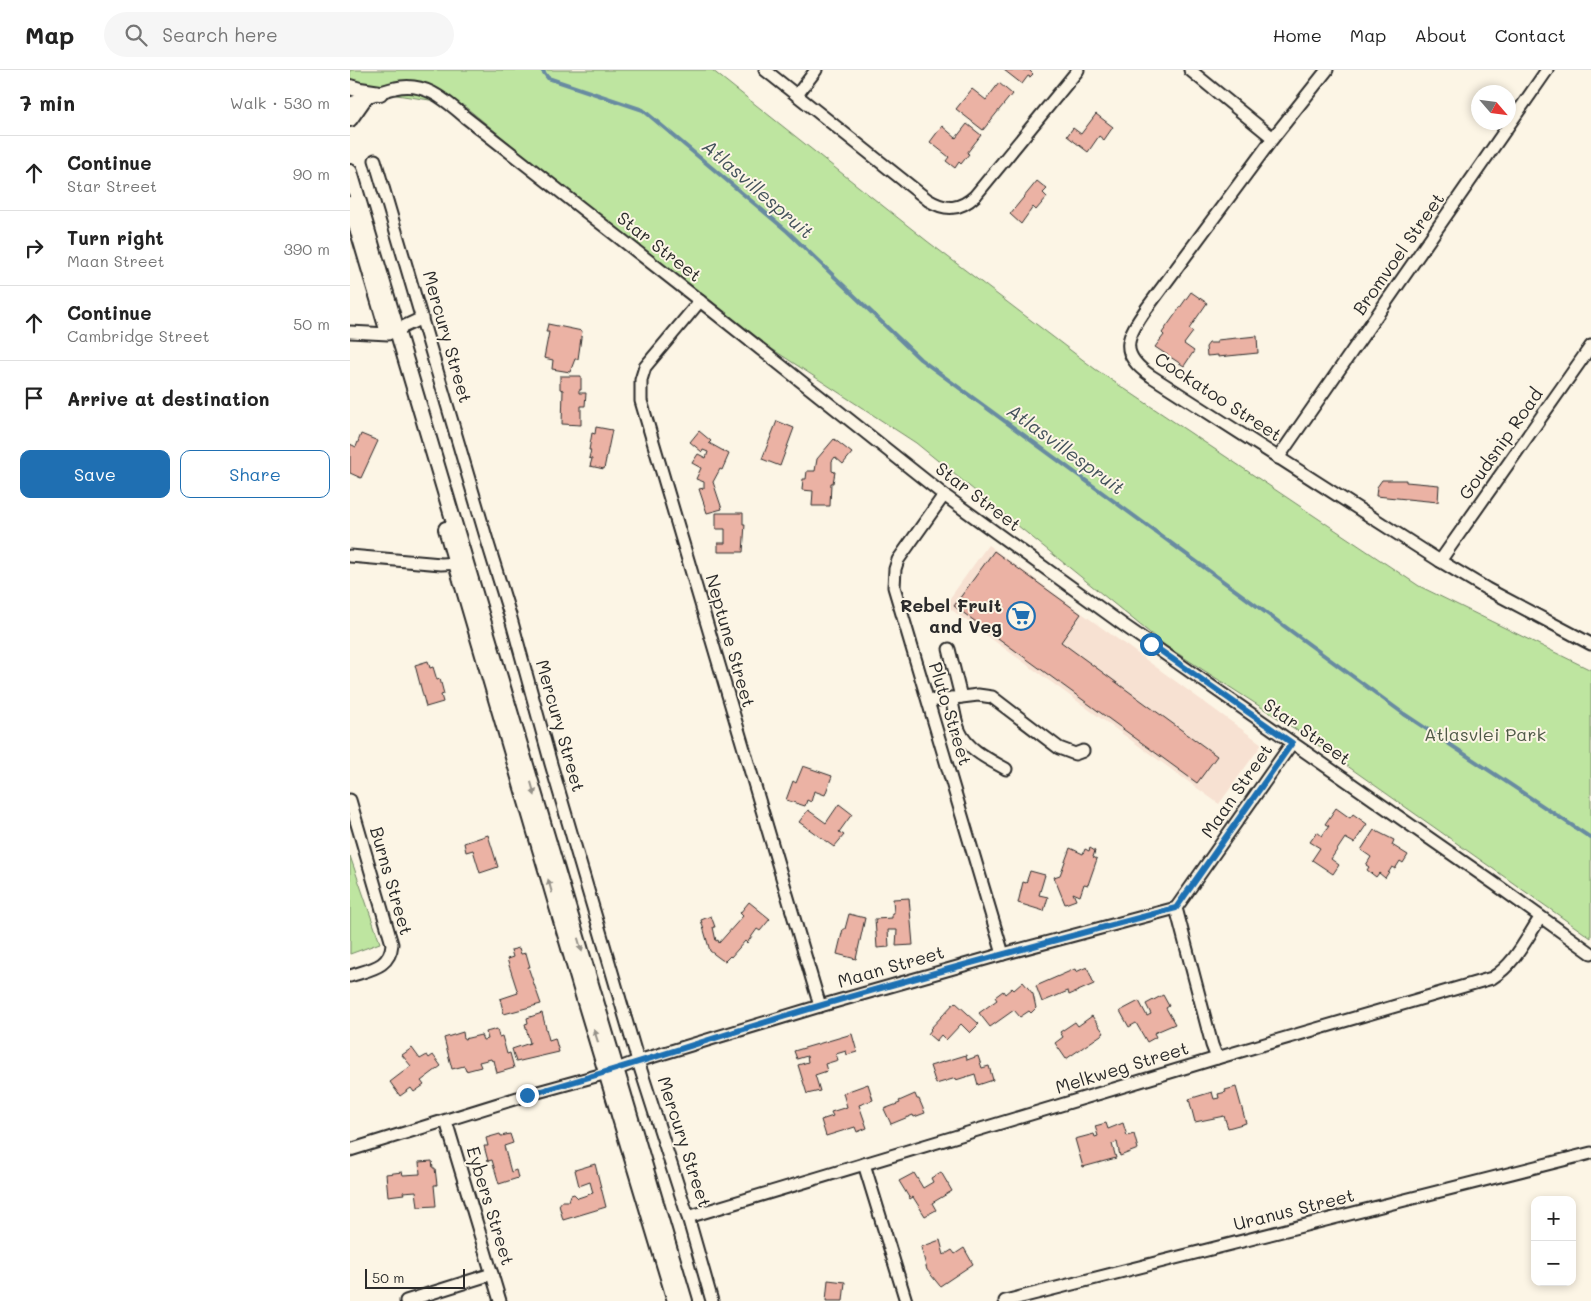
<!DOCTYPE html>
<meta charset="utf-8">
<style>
body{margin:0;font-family:Mali,sans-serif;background:#f6f6f6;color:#222}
.controls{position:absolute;right:15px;bottom:15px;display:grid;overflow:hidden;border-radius:10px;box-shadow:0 2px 8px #0003}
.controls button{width:45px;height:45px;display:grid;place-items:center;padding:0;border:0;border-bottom:1px solid #e0e0e0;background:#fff;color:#222;font:25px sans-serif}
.compass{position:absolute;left:1121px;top:15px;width:45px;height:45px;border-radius:50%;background:#fff;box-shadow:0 2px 8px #0003;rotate:118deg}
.scale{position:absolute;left:15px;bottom:12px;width:100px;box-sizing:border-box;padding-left:5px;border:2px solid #2b2b2b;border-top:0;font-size:14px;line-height:18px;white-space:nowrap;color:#2b2b2b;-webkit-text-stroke:4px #fcf5e5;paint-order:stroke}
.stop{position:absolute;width:15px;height:15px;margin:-11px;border:4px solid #1f6fb2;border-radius:50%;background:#fff}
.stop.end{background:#1f6fb2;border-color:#fff;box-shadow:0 1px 5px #0008}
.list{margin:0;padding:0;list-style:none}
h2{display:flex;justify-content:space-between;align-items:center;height:65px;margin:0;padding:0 20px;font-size:21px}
h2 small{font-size:16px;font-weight:400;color:#767676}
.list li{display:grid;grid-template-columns:32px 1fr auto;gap:15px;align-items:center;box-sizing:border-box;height:75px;padding:0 20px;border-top:1px solid #e0e0e0}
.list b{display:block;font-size:19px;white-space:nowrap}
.list p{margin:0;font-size:16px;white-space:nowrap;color:#767676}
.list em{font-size:16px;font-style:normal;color:#767676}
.actions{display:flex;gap:10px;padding:15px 20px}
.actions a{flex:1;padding:11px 0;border:1px solid #1f6fb2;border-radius:10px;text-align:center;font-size:18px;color:#1f6fb2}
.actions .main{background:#1f6fb2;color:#fff}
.icon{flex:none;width:28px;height:28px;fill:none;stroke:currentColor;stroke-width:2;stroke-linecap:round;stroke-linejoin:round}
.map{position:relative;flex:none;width:1241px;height:1231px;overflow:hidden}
header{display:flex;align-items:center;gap:30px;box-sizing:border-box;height:70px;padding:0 25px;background:#fff;border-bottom:1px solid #e0e0e0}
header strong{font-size:24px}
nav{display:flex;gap:28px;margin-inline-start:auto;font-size:18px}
.search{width:350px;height:45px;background:#f6f6f6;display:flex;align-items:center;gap:12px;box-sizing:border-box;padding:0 18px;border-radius:28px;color:#767676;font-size:19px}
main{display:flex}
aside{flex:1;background:#fff}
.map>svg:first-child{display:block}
.built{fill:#f7e1d2}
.green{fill:#bee5a0;stroke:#748866}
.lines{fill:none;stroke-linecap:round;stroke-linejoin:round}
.stream{stroke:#688ba1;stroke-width:4}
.building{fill:#ebb2a4;stroke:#2b2b2b}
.minor-casing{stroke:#2b2b2b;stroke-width:15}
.tertiary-casing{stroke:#2b2b2b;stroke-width:18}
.minor{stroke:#fcf5e5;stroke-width:11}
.tertiary{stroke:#fcf5e5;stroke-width:14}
.oneway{fill:#949088}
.route{stroke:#1f6fb2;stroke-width:6}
.labels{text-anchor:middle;stroke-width:4;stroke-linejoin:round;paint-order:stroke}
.street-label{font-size:18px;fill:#2b2b2b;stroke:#fcf5e5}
.poi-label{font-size:18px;font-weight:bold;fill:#2b2b2b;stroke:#fcf5e5;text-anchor:end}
.park-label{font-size:18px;fill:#505a48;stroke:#fcf5e5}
.water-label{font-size:19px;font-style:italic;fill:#44535c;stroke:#fcf5e5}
</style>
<header>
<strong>Map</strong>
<div class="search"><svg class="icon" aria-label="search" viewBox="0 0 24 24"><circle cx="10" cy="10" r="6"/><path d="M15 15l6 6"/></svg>Search here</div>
<nav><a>Home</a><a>Map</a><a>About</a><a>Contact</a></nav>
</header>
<main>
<aside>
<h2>7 min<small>Walk · 530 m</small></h2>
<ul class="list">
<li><svg class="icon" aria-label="ahead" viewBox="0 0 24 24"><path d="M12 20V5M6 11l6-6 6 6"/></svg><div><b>Continue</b><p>Star Street</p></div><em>90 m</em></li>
<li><svg class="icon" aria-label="right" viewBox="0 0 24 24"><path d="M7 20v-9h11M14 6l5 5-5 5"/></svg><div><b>Turn right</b><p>Maan Street</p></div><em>390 m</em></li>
<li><svg class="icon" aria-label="ahead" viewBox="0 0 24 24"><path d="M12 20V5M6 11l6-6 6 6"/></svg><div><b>Continue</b><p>Cambridge Street</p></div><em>50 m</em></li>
<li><svg class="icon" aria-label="arrive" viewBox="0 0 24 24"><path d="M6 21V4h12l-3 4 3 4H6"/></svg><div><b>Arrive at destination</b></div></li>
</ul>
<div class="actions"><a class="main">Save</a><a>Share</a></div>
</aside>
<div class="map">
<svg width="1241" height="1231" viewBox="0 0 1241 1231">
<rect width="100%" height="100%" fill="#fcf5e5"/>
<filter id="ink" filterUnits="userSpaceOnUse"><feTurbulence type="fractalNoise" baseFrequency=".02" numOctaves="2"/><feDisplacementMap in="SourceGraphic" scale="10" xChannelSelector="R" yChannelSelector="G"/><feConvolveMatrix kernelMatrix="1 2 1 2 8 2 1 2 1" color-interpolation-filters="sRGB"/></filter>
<g filter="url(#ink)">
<polygon class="built" points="638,475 912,674 869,734 595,535"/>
<g class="green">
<polygon points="0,0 362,0 577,171 745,299 1069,516 1241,600 1241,868 945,659 816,576 566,373 373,247 113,35 0,18"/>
<polygon points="0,786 30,873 0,884"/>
</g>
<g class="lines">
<polyline class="stream" points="192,0 198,8 293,40 437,161 570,289 1054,644 1241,768"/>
</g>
<g class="building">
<polygon points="654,0 679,0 683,4 680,7 678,6 672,14"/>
<polygon points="649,13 662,24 633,60 606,39 622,19 636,30"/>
<polygon points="746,44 763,57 754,70 749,66 738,82 717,66 723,58 731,64"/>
<polygon points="617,54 631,65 617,83 619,84 611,94 609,92 605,98 596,91 599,87 580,72 592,56 606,68"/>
<polygon points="687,111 697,119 693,123 697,127 686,140 683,137 671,154 660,144"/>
<polygon points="841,222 857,233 839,259 843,262 834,274 844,281 834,296 805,277 814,265 812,263"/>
<polygon points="198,254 232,261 228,289 225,289 220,302 202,299 203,290 194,288 199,262 196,262"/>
<polygon points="907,266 908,283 868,287 868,285 857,286 856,277 859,273 867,273 867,270"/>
<polygon points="210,306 231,306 231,320 229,320 229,323 236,323 235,336 231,336 231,355 212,354 213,320 210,319"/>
<polygon points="427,351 444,358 430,396 412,389"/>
<polygon points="246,357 262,360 254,399 240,396 242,389 239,388 241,380 239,380 242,363 245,364"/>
<polygon points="349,361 361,371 359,373 379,384 372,400 370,399 363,412 372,439 357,443 349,419 354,418 354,412 346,409 351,398 342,393 348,384 356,388 358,382 353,380 352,382 340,372"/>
<polygon points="11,364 28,371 11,408 0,403 0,374 6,377"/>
<polygon points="484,369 502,383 493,394 485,387 482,391 482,401 485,402 483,413 481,413 480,436 462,436 463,421 452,420 453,409 456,409 457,401 465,401 467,389"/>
<polygon points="1032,410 1056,410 1056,412 1089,415 1088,432 1026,426 1027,417"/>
<polygon points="366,443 393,443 393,454 395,454 393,482 368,482 368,473 375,473 375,459 366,459"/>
<polygon points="644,481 731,544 711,572 867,686 847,713 604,536"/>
<polygon points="78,591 80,598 83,597 87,610 90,609 94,624 91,625 93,632 76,637 65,595"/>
<polygon points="453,696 482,706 475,725 464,721 461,732 457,730 455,736 436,730 443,711 446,713"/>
<polygon points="489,734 502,744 489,762 494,765 484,777 449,752 458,740 476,753"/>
<polygon points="986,738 1000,748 1003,744 1017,754 1004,773 995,768 981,789 989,795 983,804 962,790 970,778 960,772 967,762 972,766 979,756 975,754"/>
<polygon points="1024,760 1044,770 1042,775 1058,785 1053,793 1050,791 1045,799 1042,797 1035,808 1029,803 1026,807 1017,800 1019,797 1016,795 1021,787 1011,780"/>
<polygon points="138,765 148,797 130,803 123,780 116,782 114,773"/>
<polygon points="720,778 733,784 735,779 739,781 740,778 745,781 743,787 747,789 738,815 734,814 730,826 723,823 726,830 715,834 704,807 710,805"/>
<polygon points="680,801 695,805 689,825 698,827 694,841 668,833 673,812 676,813"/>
<polygon points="559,828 563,875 546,876 547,860 538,860 539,877 527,878 525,849 542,848 542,844 544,843 543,829"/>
<polygon points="399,832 420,849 410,861 407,859 397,873 395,871 381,887 380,886 375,891 372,890 360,881 351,850 361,846 365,857 363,857 366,871 368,870 369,873 393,846 390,843"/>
<polygon points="499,844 515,848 506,889 487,884 493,859 495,859"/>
<polygon points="169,878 171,884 176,883 180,897 178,897 191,934 154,944 150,929 168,923 157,889 163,887 161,880"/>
<polygon points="737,897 744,914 719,925 718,921 692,932 686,916 725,899 726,902"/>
<polygon points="673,912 683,924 686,938 681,943 679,941 670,947 664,940 640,957 629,943 647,930 645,927 653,921 655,924 662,918 664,920"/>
<polygon points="813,925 819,936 816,938 825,954 804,963 806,967 797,972 786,953 779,957 770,941 789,931 797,946 801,944 796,934"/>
<polygon points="605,932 629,954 620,963 611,954 596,970 591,965 586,971 578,964 581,960 580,959"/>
<polygon points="192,943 199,970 205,968 209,982 166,992 162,979 180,973 175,954 178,953 177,948"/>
<polygon points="742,946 754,963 716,989 705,973 713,967 710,962 725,952 728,956"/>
<polygon points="147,959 149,967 152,966 157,984 160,983 164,998 147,1003 144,990 142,991 141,989 129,992 131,997 116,1001 114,996 102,999 94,968 113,962 114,969 131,965 133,970 138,969 136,962"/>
<polygon points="502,964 507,982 497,985 496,981 486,984 488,990 475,994 477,1001 465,1005 470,1021 457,1024 448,995 458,992 457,986 447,989 444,981"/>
<polygon points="62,978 70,989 77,985 79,988 83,985 91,996 71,1011 74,1015 64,1022 61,1018 50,1026 40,1012 61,996 52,985"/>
<polygon points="616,985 617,990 628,986 632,998 639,996 643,1010 628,1015 625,1004 606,1010 606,1008 586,1014 580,996"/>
<polygon points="518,1014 523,1030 509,1035 517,1058 507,1062 505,1057 476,1066 471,1050 483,1046 481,1042 497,1037 493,1023"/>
<polygon points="886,1017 896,1053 878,1058 874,1046 845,1052 839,1029 862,1022 864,1029 869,1028 868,1024 876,1022 875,1020"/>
<polygon points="565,1024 567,1029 569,1029 575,1043 564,1047 563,1045 541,1054 534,1039 550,1033 549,1031"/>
<polygon points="756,1053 758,1059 773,1053 777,1066 784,1064 788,1079 770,1086 767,1072 762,1074 766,1088 733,1097 725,1069 744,1064 745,1067 748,1066 745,1056"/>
<polygon points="150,1064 151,1066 160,1064 163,1073 154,1076 161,1102 166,1100 168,1108 149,1114 142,1090 138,1091 134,1076 138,1076 136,1068"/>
<polygon points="82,1091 83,1098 85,1098 87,1115 84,1115 86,1136 68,1137 66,1121 53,1122 54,1124 38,1126 36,1104 52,1102 53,1105 70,1104 69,1092"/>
<polygon points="245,1094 256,1137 213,1150 209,1135 212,1131 219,1131 221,1125 224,1124 228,1128 243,1123 240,1112 229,1116 225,1100"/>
<polygon points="591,1102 602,1121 582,1133 586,1140 575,1146 563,1127 560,1129 549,1111 564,1103 573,1118 583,1112 581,1108"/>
<polygon points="590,1170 594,1185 602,1180 605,1184 614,1178 623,1194 590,1216 577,1200 571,1177"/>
<polygon points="478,1210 495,1212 493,1231 476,1231"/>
</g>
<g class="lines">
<defs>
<g id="minor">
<path d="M415,0L578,130C596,141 610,140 625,126L728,0"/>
<polyline points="840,0 923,68"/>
<path d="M977,0L923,68L797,238C777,267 767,283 801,306L1090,491L1137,519L1241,574"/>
<polyline points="447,25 466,0"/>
<path d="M0,33C15,29 30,21 45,18C74,11 94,29 115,47L350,231L594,425L772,554L1145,814L1241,883"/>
<polyline points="25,90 136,467 160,545 201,694 288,991 338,1147 362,1231"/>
<polyline points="350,231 295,297 291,310 291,331 470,936"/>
<polyline points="0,262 38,264 72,248"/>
<polyline points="928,388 1197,0"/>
<polyline points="594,425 548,490 545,499 544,517 653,884"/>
<polyline points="0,486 91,494 113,493"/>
<polyline points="1090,491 1241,276"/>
<polyline points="599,579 611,627"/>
<path d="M601,628C604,639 605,652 610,662C618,680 640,690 656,699"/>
<polyline points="579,631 628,625 642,627 709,678 725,684 733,681"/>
<path d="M0,730L42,874C40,898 20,899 0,906"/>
<polyline points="826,838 862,975 867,988"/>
<polyline points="96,1051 150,1231"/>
<polyline points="0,1080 177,1025 257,1003 288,991 470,936 653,884 826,838 942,673"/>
<polyline points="514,1094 556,1231"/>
<path d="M338,1147L867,988L1142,908C1165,894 1176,869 1190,848"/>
<polyline points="56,1231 142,1204"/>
<polyline points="655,1231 1241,1083"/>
</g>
<g id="tertiary">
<polyline points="0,17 10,20 30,23"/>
<polyline points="0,49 14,29"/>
<polyline points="0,102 335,1231"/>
<polyline points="0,134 36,256"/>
<polyline points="96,459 234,929 325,1231"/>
</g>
</defs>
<use href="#minor" class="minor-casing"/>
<use href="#tertiary" class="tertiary-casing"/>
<use href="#minor" class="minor"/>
<use href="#tertiary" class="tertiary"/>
</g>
<defs><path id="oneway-solid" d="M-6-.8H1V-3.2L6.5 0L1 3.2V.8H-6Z" transform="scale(1.25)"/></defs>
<g class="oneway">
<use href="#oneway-solid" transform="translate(183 719) rotate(74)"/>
<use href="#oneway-solid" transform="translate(200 816) rotate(-106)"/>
<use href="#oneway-solid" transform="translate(230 875) rotate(73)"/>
<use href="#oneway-solid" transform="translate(246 966) rotate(-108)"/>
</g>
</g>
<g class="lines" filter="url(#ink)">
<path class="route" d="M177,1025C275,998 371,965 469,936C587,901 707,870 826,838L942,673L801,574"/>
</g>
<defs>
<symbol id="supermarket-ring" viewBox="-11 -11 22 22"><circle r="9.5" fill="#fcf5e5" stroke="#1f6fb2" stroke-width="1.5"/><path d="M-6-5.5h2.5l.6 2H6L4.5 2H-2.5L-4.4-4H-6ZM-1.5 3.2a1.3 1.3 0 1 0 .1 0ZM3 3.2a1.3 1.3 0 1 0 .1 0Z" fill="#1f6fb2"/></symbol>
</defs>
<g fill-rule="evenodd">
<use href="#supermarket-ring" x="655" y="530" width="32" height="32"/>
</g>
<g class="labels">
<g class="street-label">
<text transform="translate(309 177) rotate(38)" y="6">Star Street</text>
<text transform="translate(1049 184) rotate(-55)" y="6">Bromvoel Street</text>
<text transform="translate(97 267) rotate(74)" y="6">Mercury Street</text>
<text transform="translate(868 327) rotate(33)" y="6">Cockatoo Street</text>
<text transform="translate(1151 374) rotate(-55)" y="6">Goudsnip Road</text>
<text transform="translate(628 427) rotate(37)" y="6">Star Street</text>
<text transform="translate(380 571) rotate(74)" y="6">Neptune Street</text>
<text transform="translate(600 644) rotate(73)" y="6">Pluto Street</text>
<text transform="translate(210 656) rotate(74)" y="6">Mercury Street</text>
<text transform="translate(957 662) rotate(35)" y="6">Star Street</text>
<text transform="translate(887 721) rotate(-55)" y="6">Maan Street</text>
<text transform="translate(41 811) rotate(74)" y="6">Burns Street</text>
<text transform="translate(541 897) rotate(-16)" y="6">Maan Street</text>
<text transform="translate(772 998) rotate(-17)" y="6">Melkweg Street</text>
<text transform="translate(334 1072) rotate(72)" y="6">Mercury Street</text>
<text transform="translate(140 1136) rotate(73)" y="6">Eybers Street</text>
<text transform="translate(944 1140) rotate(-14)" y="6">Uranus Street</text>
</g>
<g class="poi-label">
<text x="652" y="542">Rebel Fruit<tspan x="652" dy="21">and Veg</tspan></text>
</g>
<g class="park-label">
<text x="1135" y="671">Atlasvlei Park</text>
</g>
<g class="water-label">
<text transform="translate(408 119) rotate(41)" y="7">Atlasvillespruit</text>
<text transform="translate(716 379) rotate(36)" y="7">Atlasvillespruit</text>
</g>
</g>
</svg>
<div class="controls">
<button>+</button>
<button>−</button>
</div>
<svg class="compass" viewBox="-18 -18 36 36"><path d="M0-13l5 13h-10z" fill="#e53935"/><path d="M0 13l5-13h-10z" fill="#767676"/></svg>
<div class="scale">50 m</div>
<div class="stop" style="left:801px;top:574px"></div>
<div class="stop end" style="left:177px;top:1025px"></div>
</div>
</main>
